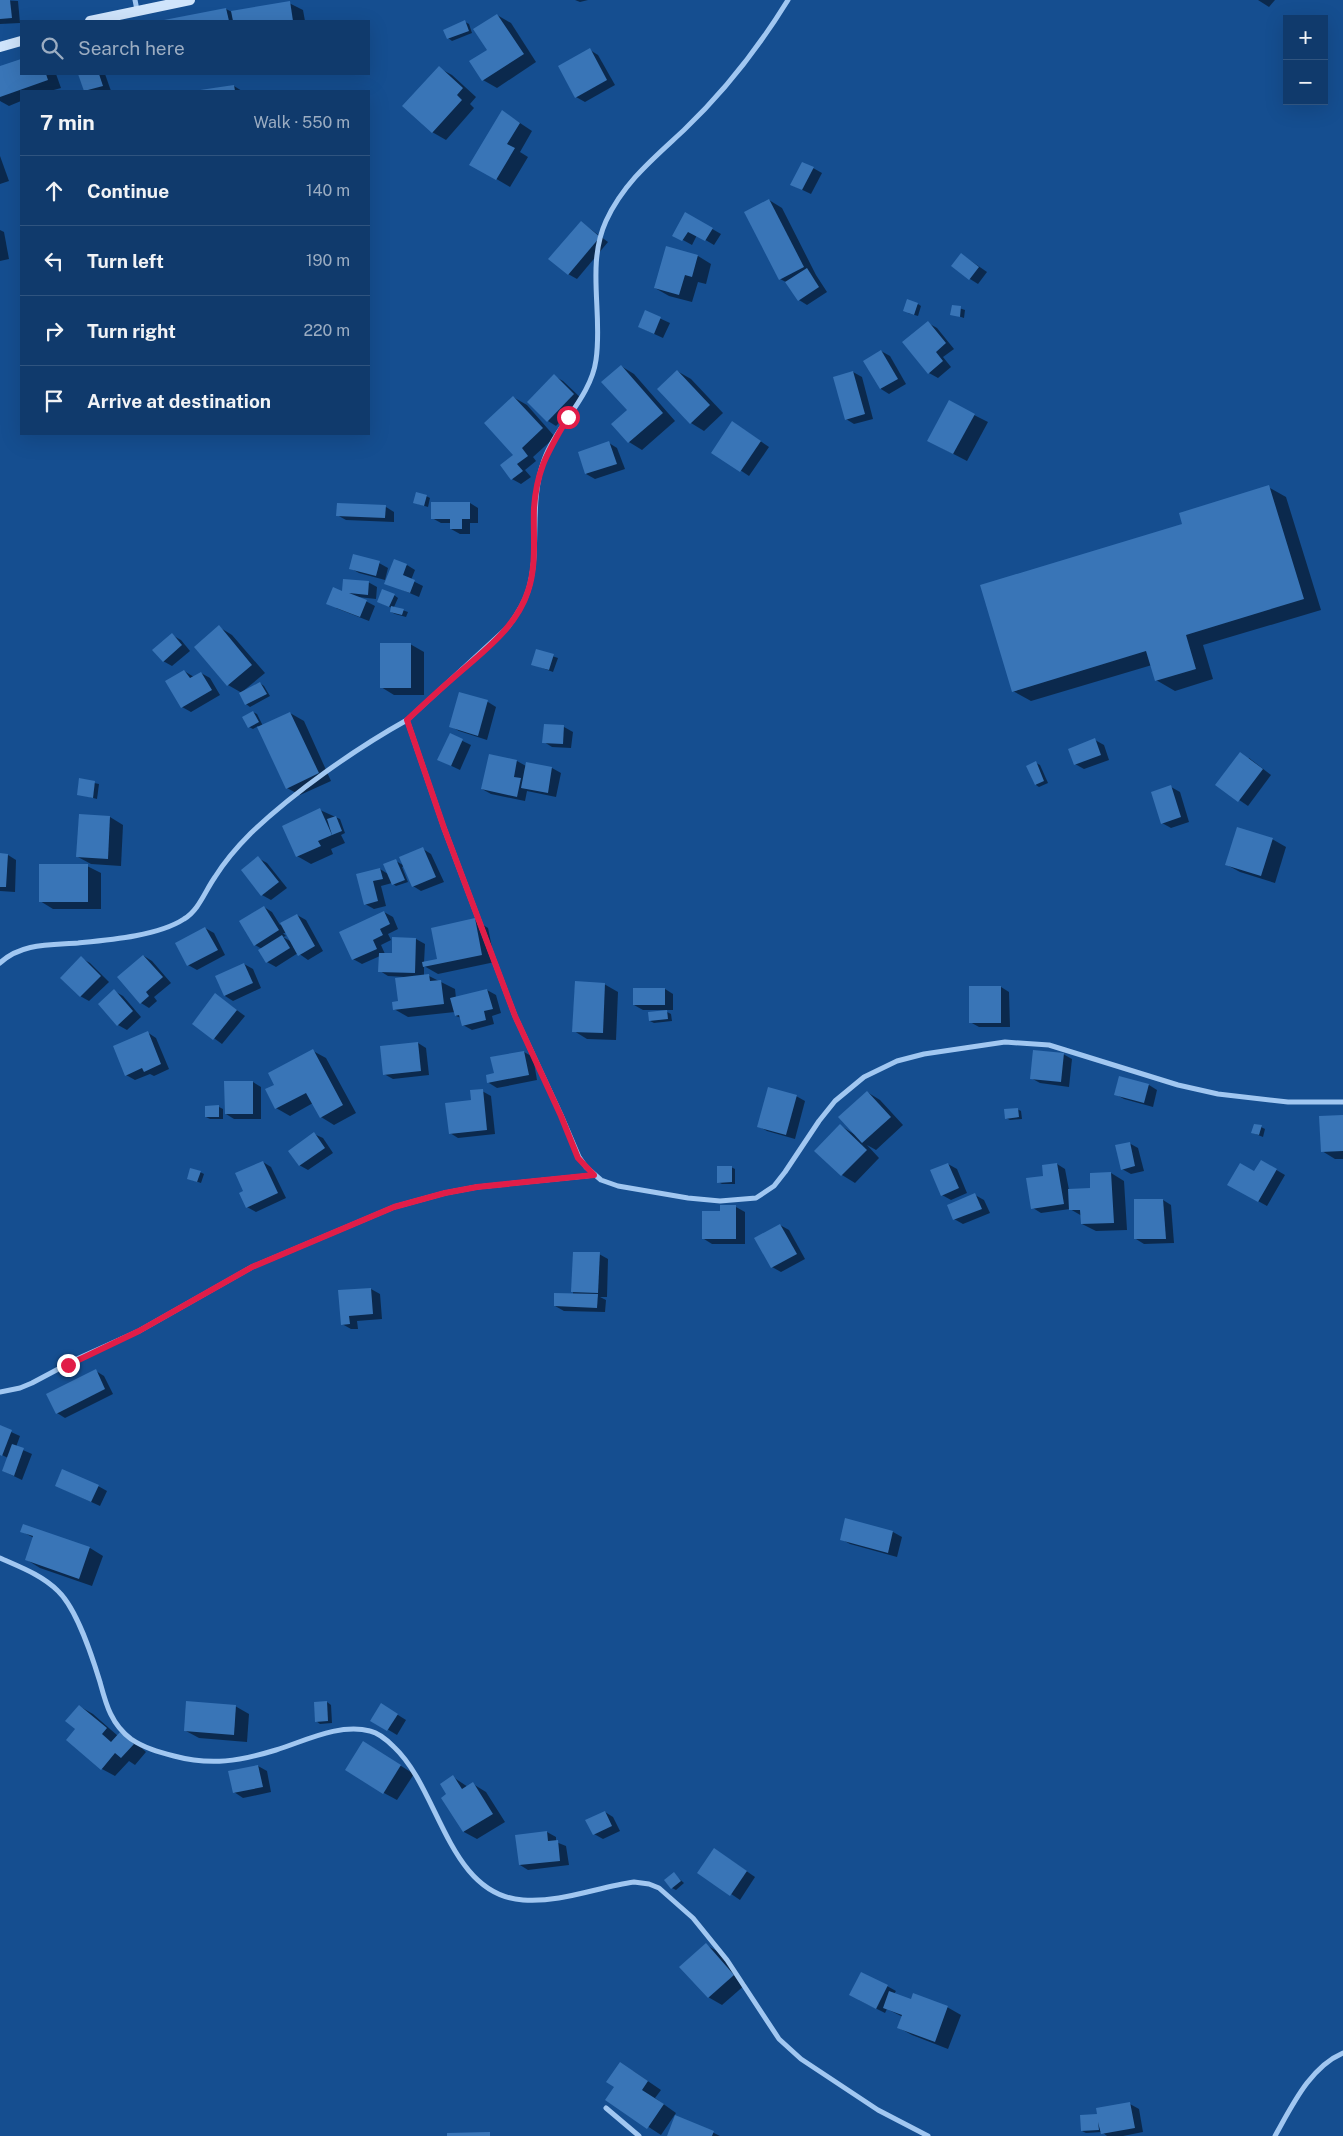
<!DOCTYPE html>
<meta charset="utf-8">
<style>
body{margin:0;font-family:"Public Sans",sans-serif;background:#1e4574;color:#f1f3f6}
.controls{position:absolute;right:15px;top:15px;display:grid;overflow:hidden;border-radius:0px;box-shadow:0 5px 20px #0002}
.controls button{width:45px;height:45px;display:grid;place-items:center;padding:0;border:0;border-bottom:1px solid #30547f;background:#103a6c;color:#f1f3f6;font:25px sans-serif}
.stop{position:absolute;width:15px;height:15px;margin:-11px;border:4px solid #e11d48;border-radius:50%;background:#fff}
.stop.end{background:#e11d48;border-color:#fff;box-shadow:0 1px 5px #0008}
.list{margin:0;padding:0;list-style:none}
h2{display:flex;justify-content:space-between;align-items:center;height:65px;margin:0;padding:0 20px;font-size:21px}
h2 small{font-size:16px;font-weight:400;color:#9cadc2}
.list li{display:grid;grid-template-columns:32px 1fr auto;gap:15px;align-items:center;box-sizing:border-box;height:70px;padding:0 20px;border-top:1px solid #30547f}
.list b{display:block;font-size:19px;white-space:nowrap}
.list em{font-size:16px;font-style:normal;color:#9cadc2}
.icon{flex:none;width:28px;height:28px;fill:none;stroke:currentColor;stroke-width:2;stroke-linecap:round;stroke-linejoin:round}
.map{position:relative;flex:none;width:1343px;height:2136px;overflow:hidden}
.search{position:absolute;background:#103a6c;box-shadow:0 5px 20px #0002;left:20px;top:20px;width:350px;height:55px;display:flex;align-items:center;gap:12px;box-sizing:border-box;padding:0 18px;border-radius:0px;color:#9cadc2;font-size:19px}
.panel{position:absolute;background:#103a6c;box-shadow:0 5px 20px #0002;left:20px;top:90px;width:350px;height:345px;border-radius:0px}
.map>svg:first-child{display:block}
.shadow{fill:#0007;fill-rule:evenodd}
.building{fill:#3975b7}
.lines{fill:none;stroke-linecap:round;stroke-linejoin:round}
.street{stroke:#a1c7f1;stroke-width:5}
.secondary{stroke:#cfe4fb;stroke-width:10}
.route{stroke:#e11d48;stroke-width:6}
</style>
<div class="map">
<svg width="1343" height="2136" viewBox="0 0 1343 2136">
<rect width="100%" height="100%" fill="#154e90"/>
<g class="shadow">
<polygon points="0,0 18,1 20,23 0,24"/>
<polygon points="575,0 588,0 580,2"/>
<polygon points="1258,0 1275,0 1269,7"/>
<polygon points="289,3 303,10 305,21 166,21 226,9 232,12"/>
<polygon points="497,15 511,23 536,62 497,88 483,80"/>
<polygon points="465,22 469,24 472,33 452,41 448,38"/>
<polygon points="590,50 598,55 615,85 585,102 576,97"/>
<polygon points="21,60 21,74 56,74 61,88 50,91 21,91 21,101 9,106 0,101 0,67"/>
<polygon points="439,68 452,75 476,97 470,104 474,108 446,140 432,132"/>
<polygon points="80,74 105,74 111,91 86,91"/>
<polygon points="234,86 242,91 201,91"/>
<polygon points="502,111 532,131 520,152 528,157 510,187 471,164"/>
<polygon points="0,156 9,181 0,184"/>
<polygon points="813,168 822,173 811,194 792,185"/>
<polygon points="769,200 782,208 816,275 827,292 807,305 799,300 788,283 780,279"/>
<polygon points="686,214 721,234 714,245 697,235 692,245 674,235"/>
<polygon points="581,222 608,242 577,279 568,274"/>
<polygon points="0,230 4,232 9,259 0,261"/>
<polygon points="667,247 698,256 711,264 706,284 698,282 692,302 669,296 655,288"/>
<polygon points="961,254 987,272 978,284 970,279"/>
<polygon points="918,304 921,306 918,316 908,313"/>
<polygon points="953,306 965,310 964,318 952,314"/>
<polygon points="646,312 670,323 663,338 639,327"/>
<polygon points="928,323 937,328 954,349 943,357 951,367 938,378 929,373"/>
<polygon points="881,351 890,356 906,384 889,394 881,389"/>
<polygon points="621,366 634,374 675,421 642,450 629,442 629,410"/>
<polygon points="677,371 691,379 723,413 704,431 691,423"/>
<polygon points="853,372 862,377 873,419 854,424 846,419"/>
<polygon points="554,376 563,381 582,399 556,426 548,421"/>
<polygon points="513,397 527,405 555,437 533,457 536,461 525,470 531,477 521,484 512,479 515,455"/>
<polygon points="974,415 988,422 967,461 942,448"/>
<polygon points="741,428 769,447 749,476 713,452"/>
<polygon points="609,443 617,448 625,469 595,479 586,474"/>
<polygon points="1268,487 1286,497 1321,610 1203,645 1213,679 1175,691 1156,680 1152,665 1031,701 1013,691 1184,525"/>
<polygon points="426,496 430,498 428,507 418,504"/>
<polygon points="470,503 478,508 478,523 470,523 470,534 460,534 451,529 451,523 441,523 432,518"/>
<polygon points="386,507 394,512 394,522 346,520 337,515"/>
<polygon points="379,563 388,568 385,580 359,573 350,568"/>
<polygon points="407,565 415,570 411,580 423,586 419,597 386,583"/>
<polygon points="368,582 377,587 376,599 358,597 375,606 369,621 336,608 343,592"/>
<polygon points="394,595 398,598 394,607 408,612 406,617 395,614 391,612 392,608 383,604"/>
<polygon points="219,627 232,635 265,673 242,692 260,683 264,686 270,696 250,707 246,704 242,693 228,685"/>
<polygon points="172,635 181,640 190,651 172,666 163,661"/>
<polygon points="410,644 424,652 424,695 394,695 381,687"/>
<polygon points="537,651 558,658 553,672 537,666"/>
<polygon points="184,671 194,677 201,673 210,678 220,695 191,712 182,707"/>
<polygon points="460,693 488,702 496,707 487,740 459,731 450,726"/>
<polygon points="253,712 257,714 263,726 290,713 304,721 331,781 300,795 287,788 258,726 253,729 249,727"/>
<polygon points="564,727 573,732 571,748 552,747 544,742"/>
<polygon points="450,735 471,745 460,770 439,760"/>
<polygon points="1095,740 1104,745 1109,760 1084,769 1075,764"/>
<polygon points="490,755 517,761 526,766 527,764 552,768 561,773 556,797 527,791 525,801 491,794 482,789"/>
<polygon points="1249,758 1271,775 1248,806 1217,785"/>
<polygon points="1036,763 1040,765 1048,783 1039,787 1036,785"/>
<polygon points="80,780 99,784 97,799 78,794"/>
<polygon points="1171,787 1180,792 1189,822 1171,828 1162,823"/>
<polygon points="320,810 340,819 345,833 341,835 345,843 331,849 333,854 311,864 297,856"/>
<polygon points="110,817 123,825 121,866 91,864 78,857"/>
<polygon points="1272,839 1286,847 1275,883 1240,872 1227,865"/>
<polygon points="423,849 431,854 444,882 421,891 413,886 404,866 402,867 408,882 396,886 392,883 381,886 386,906 374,909 365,904 358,875 380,869 388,874 396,861 403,865"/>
<polygon points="0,855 8,855 16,860 15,892 0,891"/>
<polygon points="258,858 267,863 287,888 271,900 262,895"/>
<polygon points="87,866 101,873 101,909 53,909 40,901"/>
<path d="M264,907L272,912L280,925L297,915L306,920L323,951L308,960L298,953L276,967L267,962L262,949L255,945ZM283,933H288L292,942L283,937L286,936Z"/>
<polygon points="384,912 393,917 398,929 388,934 391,940 381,945 385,954 393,955 393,939 416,939 425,944 424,963 438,960 475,920 488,928 495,962 438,974 424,966 424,976 429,976 455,989 456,998 487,990 496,995 501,1013 492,1016 494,1024 472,1030 463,1025 461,1018 456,1016 455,1012 408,1017 394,1009 399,1002 405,977 388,976 380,971 380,956 362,964 353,959"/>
<polygon points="205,928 214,933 225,955 197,970 188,965"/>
<polygon points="144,956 152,961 171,983 154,997 157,1001 149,1008 141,1003"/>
<polygon points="81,958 90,963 109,982 89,1001 80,996"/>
<polygon points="244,964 253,969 261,988 233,1001 225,996"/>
<polygon points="604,984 618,992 616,1040 587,1039 574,1031"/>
<polygon points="1001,987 1009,992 1010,1027 979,1027 970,1022"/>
<polygon points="665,989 673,994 673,1010 643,1010 634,1005"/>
<polygon points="114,991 123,996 141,1017 127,1030 118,1025"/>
<polygon points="216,995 245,1016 222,1044 193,1023"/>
<polygon points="667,1012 671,1014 672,1021 654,1023 650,1021"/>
<polygon points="147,1032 156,1038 169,1069 154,1076 150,1074 135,1080 126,1075"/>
<polygon points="418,1043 426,1048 429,1075 393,1079 384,1074"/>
<polygon points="313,1051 326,1058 356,1113 334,1125 321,1117 313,1103 290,1116 276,1108 275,1085"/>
<polygon points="524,1052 533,1057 537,1080 497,1088 489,1083 495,1074"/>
<polygon points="1063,1054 1072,1059 1069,1087 1040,1083 1031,1078"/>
<polygon points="1120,1078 1149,1085 1157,1090 1153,1107 1124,1099 1115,1094"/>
<polygon points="253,1082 261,1087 261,1119 234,1119 226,1114"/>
<polygon points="482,1091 491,1096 495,1134 458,1138 450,1133"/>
<polygon points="867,1092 880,1100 903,1125 876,1150 867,1145 879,1158 855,1183 842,1175 841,1126 854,1134"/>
<polygon points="796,1096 805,1101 795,1139 767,1131 758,1126"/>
<polygon points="219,1107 223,1109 223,1119 210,1119 206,1117"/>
<polygon points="1017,1109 1021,1111 1022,1119 1010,1120 1006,1118"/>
<polygon points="1343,1116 1343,1159 1335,1159 1322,1151"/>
<polygon points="1261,1127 1265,1129 1263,1137 1253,1133"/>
<polygon points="314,1134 323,1138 333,1153 308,1170 299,1165"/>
<polygon points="1129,1143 1138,1148 1144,1171 1131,1174 1122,1169"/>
<polygon points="1261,1161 1285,1175 1267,1206 1229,1185 1255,1173"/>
<polygon points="263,1162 271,1167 286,1198 256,1212 247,1207 244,1192"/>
<polygon points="948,1164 957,1169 967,1193 951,1200 942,1195"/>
<polygon points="1057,1164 1065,1169 1069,1190 1092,1189 1111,1173 1124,1181 1127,1230 1096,1231 1082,1224 1082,1216 1070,1209 1041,1213 1033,1208"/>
<polygon points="731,1167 735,1169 735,1184 722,1184 718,1182"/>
<polygon points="200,1172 204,1174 201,1183 192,1180"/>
<polygon points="975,1195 984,1200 990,1213 963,1224 954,1219"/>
<polygon points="1163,1200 1171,1205 1174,1243 1144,1244 1136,1239"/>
<polygon points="736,1207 745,1212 745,1244 712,1244 704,1239 721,1212"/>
<polygon points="780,1225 789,1230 805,1259 781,1272 772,1267 756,1239"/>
<polygon points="574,1253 599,1254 608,1259 607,1297 600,1297 606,1300 605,1312 564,1311 555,1306 573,1294"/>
<polygon points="371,1289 380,1294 382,1319 357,1321 358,1329 351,1329 342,1324 340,1292"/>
<polygon points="96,1371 104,1376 113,1394 65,1418 57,1413"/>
<polygon points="0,1427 20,1436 16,1447 32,1454 22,1480 3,1471 8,1458 0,1454"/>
<polygon points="98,1486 107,1491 100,1506 65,1490"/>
<polygon points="846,1520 893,1532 902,1537 897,1557 850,1544 841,1539"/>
<polygon points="21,1531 90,1548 103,1556 92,1586 40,1568 27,1560 34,1538"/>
<polygon points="327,1702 331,1705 332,1723 320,1724 316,1721 315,1703"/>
<polygon points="382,1705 406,1720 397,1735 372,1720"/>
<polygon points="79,1706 93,1714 118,1736 134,1741 146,1752 135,1765 129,1761 115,1776 102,1769 77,1729"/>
<polygon points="235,1706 249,1714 247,1742 199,1738 186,1731"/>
<polygon points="377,1751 414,1774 397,1800 384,1793"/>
<polygon points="258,1766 267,1771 271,1792 243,1798 234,1792"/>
<polygon points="453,1777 468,1787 473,1784 486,1792 505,1822 477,1839 464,1832 448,1795"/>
<polygon points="605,1812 613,1817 620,1831 603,1839 594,1834"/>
<polygon points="547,1832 556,1837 556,1842 566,1846 569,1865 528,1870 520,1865"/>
<polygon points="723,1855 755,1877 740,1900 699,1872"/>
<polygon points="674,1874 684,1883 676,1890 672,1888"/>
<polygon points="706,1945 719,1952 746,1984 722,2005 708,1997"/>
<polygon points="887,1986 896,1991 894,1994 912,2001 947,2007 961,2015 948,2049 912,2035 899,2028 903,2017 887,2009 885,2013 859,2000"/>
<polygon points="633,2071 661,2090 655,2098 676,2113 661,2135 607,2100"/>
<polygon points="1130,2104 1139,2109 1143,2132 1123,2136 1107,2136 1102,2132 1086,2133 1082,2131 1099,2116"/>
<polygon points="676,2117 714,2133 720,2136 668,2136"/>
</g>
<g class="building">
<polygon points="0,0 10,0 12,18 0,19"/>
<polygon points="290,1 293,21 233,21 231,11"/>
<polygon points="226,8 229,21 164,21 164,20"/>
<polygon points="497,14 524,54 482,81 469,61 487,50 473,29"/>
<polygon points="465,20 469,31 447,39 443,30"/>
<polygon points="590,48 607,80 575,98 558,66"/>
<polygon points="21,59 21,74 46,74 48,80 0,97 0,66"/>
<polygon points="439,66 463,88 457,95 462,100 432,133 402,106"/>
<polygon points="78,74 99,74 103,86 84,91"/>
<polygon points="234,85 235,91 200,91 200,90"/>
<polygon points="502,110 520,123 507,144 515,148 496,180 469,165"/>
<polygon points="802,162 814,167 802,190 790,185"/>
<polygon points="769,199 804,267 779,280 744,212"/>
<polygon points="685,212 713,228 705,241 688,232 682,241 672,236"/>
<polygon points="581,221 600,237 568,275 548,259"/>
<polygon points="666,246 698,255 692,277 685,275 679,295 654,288"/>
<polygon points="961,253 979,267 969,280 951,266"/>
<polygon points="807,268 819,287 798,301 785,282"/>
<polygon points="907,299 918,303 914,315 903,311"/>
<polygon points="952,305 961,306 960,317 950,315"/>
<polygon points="645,310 661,317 654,334 638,327"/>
<polygon points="928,321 946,343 936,352 943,361 928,374 902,342"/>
<polygon points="881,350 898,379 880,389 863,361"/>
<polygon points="621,365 663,413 628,443 611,424 627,410 601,382"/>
<polygon points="677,370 710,405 690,424 657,389"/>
<polygon points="853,371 865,414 845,420 833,377"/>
<polygon points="554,374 574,394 547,422 527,402"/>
<polygon points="513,396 543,428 522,448 528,456 517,464 523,471 511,480 500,465 513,455 484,423"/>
<polygon points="949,400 975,414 953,454 927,441"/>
<polygon points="732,421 761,441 740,472 711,453"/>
<polygon points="609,441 617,464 585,474 578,452"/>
<polygon points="1269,485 1304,599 1186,635 1196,669 1155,681 1146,651 1012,692 980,585 1182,524 1179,513"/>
<polygon points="416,492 427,495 424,506 413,503"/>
<polygon points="431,502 470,502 470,519 462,519 462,529 450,529 450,519 431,519"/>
<polygon points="337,503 386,505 385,518 336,516"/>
<polygon points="353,554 380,561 376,576 349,569"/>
<polygon points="394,559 407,564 403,575 415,580 410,593 384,584"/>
<polygon points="343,579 369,581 368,595 349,593 367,600 360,617 326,604 333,587 342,591"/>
<polygon points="382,589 395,594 389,607 377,602"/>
<polygon points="391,606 404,609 402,615 390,612"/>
<polygon points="219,625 252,665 227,686 194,647"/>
<polygon points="172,633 182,645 163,662 152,650"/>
<rect x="380" y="643" width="31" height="45"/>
<polygon points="536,649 554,654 549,670 531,665"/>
<polygon points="184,670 190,678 201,672 212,690 181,708 165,681"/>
<polygon points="260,682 267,694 245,705 239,693"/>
<polygon points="459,692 488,700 478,736 449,727"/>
<polygon points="253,711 259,722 248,728 242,717"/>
<polygon points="290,712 319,773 286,789 257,727"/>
<polygon points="544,724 564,725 563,744 542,743"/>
<polygon points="450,733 463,739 451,766 437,760"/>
<polygon points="1095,738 1101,755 1074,765 1068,749"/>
<polygon points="1240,752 1263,769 1238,802 1215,785"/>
<polygon points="489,754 517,760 514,777 521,778 517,797 481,789"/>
<polygon points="1036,761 1044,781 1035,785 1026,766"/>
<polygon points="526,762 552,767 548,793 521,788"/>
<polygon points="79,778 95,781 93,798 77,795"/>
<polygon points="1171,785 1181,817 1161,824 1151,792"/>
<polygon points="320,808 332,835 318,841 321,846 296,857 282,826"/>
<polygon points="79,814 110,816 108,859 76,857"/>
<polygon points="336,816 342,831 332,835 327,819"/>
<polygon points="1237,827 1273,838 1261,876 1225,865"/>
<polygon points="423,847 436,877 412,887 399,857"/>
<polygon points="0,853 8,854 6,887 0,887"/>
<polygon points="258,856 279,882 261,896 241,870"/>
<polygon points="396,859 405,880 392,885 383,864"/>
<rect x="39" y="864" width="49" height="38"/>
<polygon points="380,868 383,879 373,881 378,901 364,905 356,874"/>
<polygon points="264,906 279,930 254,946 239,921"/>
<polygon points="384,911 390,924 380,929 383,935 373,940 377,949 352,960 339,932"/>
<polygon points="297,914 315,946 298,956 280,923"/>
<polygon points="475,918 482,955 423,967 422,962 437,959 431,928"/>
<polygon points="205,927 218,950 187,966 175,943"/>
<polygon points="282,935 290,948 266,963 258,950"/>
<polygon points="392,937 416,938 415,973 378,972 379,953 392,953"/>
<polygon points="143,955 163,977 146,992 149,996 140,1004 117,977"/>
<polygon points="81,956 101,976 80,997 60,978"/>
<polygon points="244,963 253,983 224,996 215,976"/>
<polygon points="429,974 430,981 441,980 444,1004 393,1010 392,1002 398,1001 395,978"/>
<polygon points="575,981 605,983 603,1033 572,1032"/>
<rect x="969" y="986" width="32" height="37"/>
<rect x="633" y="988" width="32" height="17"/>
<polygon points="114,989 133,1011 117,1026 98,1004"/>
<polygon points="487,989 493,1009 484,1011 486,1020 462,1026 459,1015 455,1016 450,998"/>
<polygon points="215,993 237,1010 213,1040 192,1024"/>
<polygon points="667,1010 668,1019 649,1021 648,1012"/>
<polygon points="148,1031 161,1064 144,1072 142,1068 125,1076 113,1046"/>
<polygon points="418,1042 421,1071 383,1075 380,1046"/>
<polygon points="313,1049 343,1105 320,1118 306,1093 275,1109 265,1089 274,1085 268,1073"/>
<polygon points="1033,1050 1064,1053 1061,1082 1030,1079"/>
<polygon points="524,1051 529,1075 487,1083 486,1075 494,1073 490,1057"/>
<polygon points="1119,1076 1149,1084 1144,1103 1114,1095"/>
<polygon points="224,1081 253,1081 253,1114 225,1114"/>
<polygon points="768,1087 797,1095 786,1135 757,1127"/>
<polygon points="483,1089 487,1130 449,1134 445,1103 471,1100 470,1090"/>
<polygon points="867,1091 891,1117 862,1143 838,1117"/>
<polygon points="219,1105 219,1117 205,1117 205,1106"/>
<polygon points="1018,1108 1019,1117 1005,1119 1004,1109"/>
<polygon points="1343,1115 1343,1151 1321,1152 1319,1116"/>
<polygon points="840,1124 867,1150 841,1176 814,1151"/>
<polygon points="1254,1124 1262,1125 1259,1135 1251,1133"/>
<polygon points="314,1132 325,1148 299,1166 288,1151"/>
<polygon points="1130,1142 1135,1166 1121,1170 1115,1145"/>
<polygon points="1261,1160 1277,1169 1258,1202 1227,1185 1240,1163 1254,1171"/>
<polygon points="263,1161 278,1193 246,1208 239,1193 243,1191 235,1173"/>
<polygon points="948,1163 959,1188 941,1196 930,1170"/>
<polygon points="1057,1163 1064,1204 1031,1209 1026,1178 1043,1176 1042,1165"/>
<polygon points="717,1166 732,1166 732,1182 717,1183"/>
<polygon points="190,1168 201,1171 197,1182 187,1179"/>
<polygon points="1111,1172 1114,1223 1081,1224 1080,1210 1069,1210 1068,1189 1090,1188 1090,1173"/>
<polygon points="975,1193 982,1209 953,1220 947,1205"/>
<polygon points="1134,1199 1163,1199 1166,1239 1134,1239"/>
<polygon points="720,1205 736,1205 736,1239 702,1239 702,1211 720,1211"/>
<polygon points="780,1224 797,1254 771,1268 754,1238"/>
<polygon points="573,1252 600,1252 598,1293 571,1292"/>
<polygon points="371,1288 373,1314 349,1316 350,1324 341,1325 338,1290"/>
<polygon points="554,1293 598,1294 597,1308 554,1306"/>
<polygon points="96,1369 105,1389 56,1414 46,1394"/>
<polygon points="0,1425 12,1430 2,1456 0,1455"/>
<polygon points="12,1444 24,1448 14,1476 2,1471"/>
<polygon points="62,1469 99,1485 91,1502 55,1486"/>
<polygon points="845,1518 893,1531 888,1553 840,1540"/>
<polygon points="23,1524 90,1547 79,1579 25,1560 33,1536 20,1532"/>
<polygon points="186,1701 236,1705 234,1735 184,1731"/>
<polygon points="327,1701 328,1721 315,1722 314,1702"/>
<polygon points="381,1703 398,1714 387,1731 370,1721"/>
<polygon points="79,1705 107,1728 102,1734 111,1742 120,1732 134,1744 121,1758 115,1753 101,1770 66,1740 75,1729 65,1721"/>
<polygon points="363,1741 401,1765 383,1794 345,1770"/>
<polygon points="258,1765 263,1787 233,1793 228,1771"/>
<polygon points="453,1775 462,1789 473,1782 493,1814 463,1832 441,1798 446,1794 440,1784"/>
<polygon points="605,1811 612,1826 593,1835 585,1820"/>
<polygon points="547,1831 548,1841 558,1840 560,1861 519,1865 515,1835"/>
<polygon points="714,1848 747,1871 730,1896 697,1873"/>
<polygon points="674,1872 681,1881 671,1889 664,1880"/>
<polygon points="706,1943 734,1975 708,1998 679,1967"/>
<polygon points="861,1972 888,1985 876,2009 849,1995"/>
<polygon points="889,1991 911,1999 913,1993 948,2006 935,2042 897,2028 902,2015 883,2008"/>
<polygon points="620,2062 648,2081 642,2090 664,2104 647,2129 605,2100 614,2087 606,2082"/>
<polygon points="1130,2102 1135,2128 1101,2134 1098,2122 1099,2130 1081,2131 1080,2115 1097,2114 1096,2108"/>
<polygon points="675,2115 714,2131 712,2136 667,2136"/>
<polygon points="490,2132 490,2136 447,2136 447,2133"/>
</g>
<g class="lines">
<g class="street">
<polyline points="135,0 137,10"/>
<path d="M407,720L508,627C516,616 524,604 528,591C541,550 528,503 544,460C556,426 591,397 596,360C603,314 586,265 606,221C624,182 654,158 684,130C724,92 759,47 788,0"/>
<path d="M0,963C21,943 50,945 78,943C109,940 158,936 184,919C199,910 205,891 215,877C225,861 238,846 251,833C294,792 355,749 407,720L444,828L515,1016L561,1115L579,1157L586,1167L601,1180L618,1186L688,1198L720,1201L756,1198L774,1186L785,1172L819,1121L835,1101L864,1077L897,1061L924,1054L1005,1042L1049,1045L1178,1085L1218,1094L1288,1102H1343"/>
<polyline points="0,1392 20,1388 32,1383 79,1358 139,1331 252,1267 394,1207 445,1193 477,1187 595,1175"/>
<path d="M0,1558C20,1567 42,1575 58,1591C77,1609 92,1656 100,1682C106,1704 111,1724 131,1739C144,1748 159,1752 174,1756C211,1766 240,1761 276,1750C305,1741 339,1723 370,1731C379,1733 387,1740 394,1747C440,1790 448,1895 523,1900C560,1903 598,1887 634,1882L649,1884L659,1888L693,1918L727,1960L779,2039L801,2059L878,2110L928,2136"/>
<polyline points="606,2108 639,2136"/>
<path d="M1275,2136C1292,2106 1310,2067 1343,2053"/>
</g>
<g class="secondary">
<polyline points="90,21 190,0"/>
<polyline points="0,47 21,41"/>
</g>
</g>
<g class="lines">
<path class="route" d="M68,1365L139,1331L252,1267L394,1207L445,1193L477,1187L594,1175L578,1158L561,1116L515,1016L444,828L407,720C422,706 437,692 452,679C480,654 516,629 528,591C537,565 533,535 534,508C537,467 549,451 568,417"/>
</g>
</svg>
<div class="controls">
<button>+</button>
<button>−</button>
</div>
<div class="stop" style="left:568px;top:417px"></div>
<div class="stop end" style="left:68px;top:1365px"></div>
<div class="search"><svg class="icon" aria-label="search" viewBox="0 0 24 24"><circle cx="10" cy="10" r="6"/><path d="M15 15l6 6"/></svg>Search here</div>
<section class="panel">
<h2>7 min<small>Walk · 550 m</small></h2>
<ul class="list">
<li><svg class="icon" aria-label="ahead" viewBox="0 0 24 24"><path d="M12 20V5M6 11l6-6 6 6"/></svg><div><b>Continue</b></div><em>140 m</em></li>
<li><svg class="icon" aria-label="left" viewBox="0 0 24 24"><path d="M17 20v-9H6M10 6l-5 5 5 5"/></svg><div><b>Turn left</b></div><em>190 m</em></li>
<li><svg class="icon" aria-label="right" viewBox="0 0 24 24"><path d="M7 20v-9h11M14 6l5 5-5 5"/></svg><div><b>Turn right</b></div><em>220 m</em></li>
<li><svg class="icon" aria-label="arrive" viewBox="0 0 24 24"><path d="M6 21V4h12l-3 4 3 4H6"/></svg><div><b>Arrive at destination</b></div></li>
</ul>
</section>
</div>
